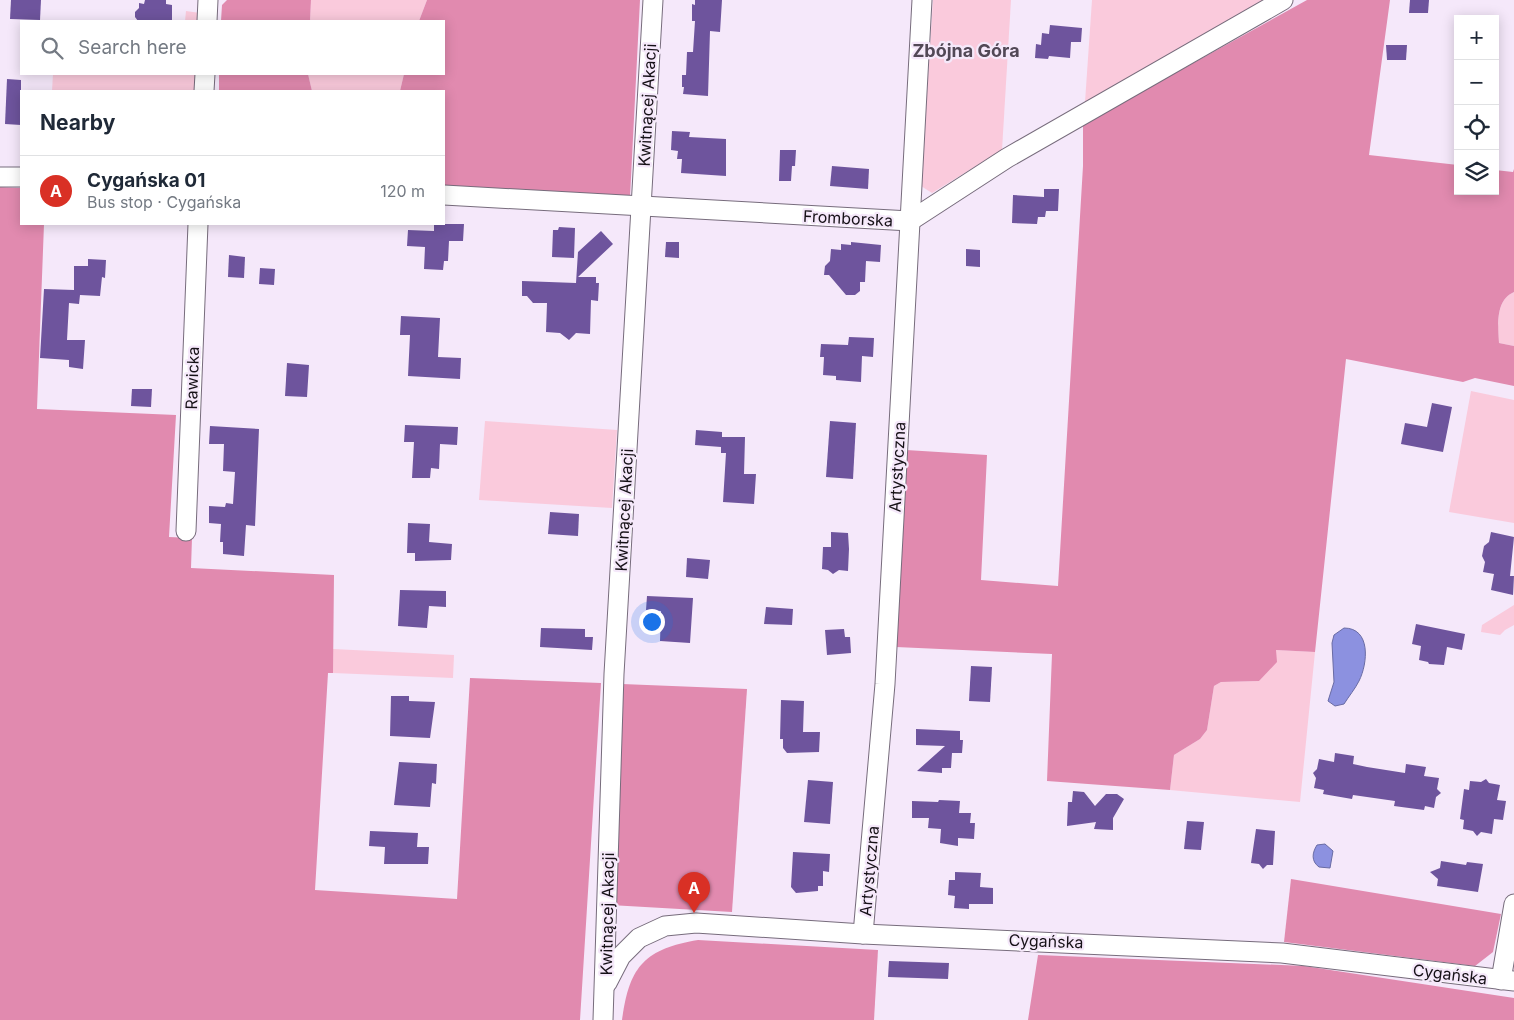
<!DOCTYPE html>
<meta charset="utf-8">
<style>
body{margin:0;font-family:Inter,sans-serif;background:#f2f2f3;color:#1f2937}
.controls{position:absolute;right:15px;top:15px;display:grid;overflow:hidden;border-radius:0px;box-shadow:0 2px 12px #0003}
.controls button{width:45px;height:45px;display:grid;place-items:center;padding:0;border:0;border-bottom:1px solid #e0e1e3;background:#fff;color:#1f2937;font:25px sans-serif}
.you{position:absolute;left:651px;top:621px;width:18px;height:18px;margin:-12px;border:4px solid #fff;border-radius:50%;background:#1a73e8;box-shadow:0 0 0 8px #1a73e833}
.badge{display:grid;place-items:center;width:32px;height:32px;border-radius:50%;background:#d93025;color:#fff;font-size:16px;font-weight:700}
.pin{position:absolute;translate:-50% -41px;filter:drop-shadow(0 1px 2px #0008)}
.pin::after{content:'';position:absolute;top:26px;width:18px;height:15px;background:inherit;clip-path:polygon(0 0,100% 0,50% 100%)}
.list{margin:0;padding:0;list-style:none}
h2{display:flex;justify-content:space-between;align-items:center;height:65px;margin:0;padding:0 20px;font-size:21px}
h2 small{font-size:16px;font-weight:400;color:#747a83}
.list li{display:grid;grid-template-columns:32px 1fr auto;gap:15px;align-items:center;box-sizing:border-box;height:70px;padding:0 20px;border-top:1px solid #e0e1e3}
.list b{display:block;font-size:19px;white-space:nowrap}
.list p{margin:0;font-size:16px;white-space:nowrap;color:#747a83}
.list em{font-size:16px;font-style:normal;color:#747a83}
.icon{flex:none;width:28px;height:28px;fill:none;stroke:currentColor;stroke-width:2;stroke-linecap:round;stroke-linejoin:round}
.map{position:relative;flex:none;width:1514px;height:1020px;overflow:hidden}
.search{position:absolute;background:#fff;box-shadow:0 2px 12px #0003;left:20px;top:20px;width:425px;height:55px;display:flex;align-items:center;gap:12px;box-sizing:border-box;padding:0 18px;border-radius:0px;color:#747a83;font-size:19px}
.panel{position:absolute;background:#fff;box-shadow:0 2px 12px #0003;left:20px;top:90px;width:425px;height:135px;border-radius:0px}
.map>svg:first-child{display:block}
.green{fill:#facadc}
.forest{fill:#e18aaf}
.water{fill:#8c91e0;stroke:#696ba4}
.building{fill:#6e549d}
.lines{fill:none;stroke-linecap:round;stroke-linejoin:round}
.minor-casing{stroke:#776c7c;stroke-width:21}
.minor{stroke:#fff;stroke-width:19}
.labels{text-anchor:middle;stroke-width:4.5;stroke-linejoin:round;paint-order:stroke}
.street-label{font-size:16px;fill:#161117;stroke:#f5e8fa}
.neighbourhood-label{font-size:18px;font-weight:bold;fill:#524856;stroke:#f5e8fa}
</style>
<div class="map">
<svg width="1514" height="1020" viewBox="0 0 1514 1020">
<rect width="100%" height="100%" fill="#f5e8fa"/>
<g class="green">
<polygon points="311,0 427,0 419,21 310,21"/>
<polygon points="933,0 1011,0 1002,150 932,193 921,186"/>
<polygon points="1092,0 1266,0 1085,102"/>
<polygon points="186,11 200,13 199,21 185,21"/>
<polygon points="53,74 196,74 195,91 52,91"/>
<polygon points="308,74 404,74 400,91 312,91"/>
<path d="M1514,292V346L1499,343C1498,326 1495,300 1514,292Z"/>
<polygon points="1471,391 1514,400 1514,523 1449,512"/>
<polygon points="485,421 617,430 612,508 479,500"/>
<polygon points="1514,605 1514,625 1505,630 1500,635 1481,632 1482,625"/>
<polygon points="333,649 454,655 453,678 333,673"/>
<polygon points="1276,650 1315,652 1300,802 1170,790 1174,755 1200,739 1207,730 1214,686 1221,682 1259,681"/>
</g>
<g class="forest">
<polygon points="227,0 311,0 310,21 221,21 222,5"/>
<polygon points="427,0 640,0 630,197 444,188 444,91 400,91 404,74 444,74 444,21 419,21"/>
<path d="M1307,0H1390L1369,155L1458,165V191H1495V170L1513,172L1514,169V292C1495,300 1498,326 1499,343L1514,346V386L1475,378L1463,382L1346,359L1315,652L1276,650L1277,662L1259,681L1221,682L1214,686L1207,730L1200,739L1174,755L1170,790L1047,781L1052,654L896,647L906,450L987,455L981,580L1058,586L1083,166V124Z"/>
<polygon points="219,74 308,74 312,91 219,91"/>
<polygon points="0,187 21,188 21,224 44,224 37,409 176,415 169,537 192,538 191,568 334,575 333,673 328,673 315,890 457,899 470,678 601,683 580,1020 0,1020"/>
<polygon points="622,684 747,689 732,912 610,905"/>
<polygon points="1291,879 1501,914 1493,952 1475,966 1284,942"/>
<path d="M698,940L878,950L874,1020H622C629,966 645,949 698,940Z"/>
<polygon points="1038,955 1304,966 1514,998 1514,1020 1028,1020"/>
</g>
<g class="water">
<path d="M1344,628C1371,628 1368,663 1359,681C1355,689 1349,696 1344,704L1335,706L1328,701L1334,682L1332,643L1334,635Z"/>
<path d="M1325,844L1333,851L1330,868L1319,867C1311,861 1312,853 1317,845Z"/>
</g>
<g class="building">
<polygon points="11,0 41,0 40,20 10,19"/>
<polygon points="145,0 166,0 166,4 172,5 172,21 138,21 135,17 135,12 139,8 139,3 144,4"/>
<polygon points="695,0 722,0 720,32 710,31 708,96 683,94 684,87 682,87 682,75 686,75 687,52 693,52 695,21 692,21 692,4 695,5"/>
<polygon points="1410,0 1429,0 1428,13 1409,13"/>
<polygon points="1050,25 1082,28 1081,42 1071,42 1070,58 1049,56 1048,59 1035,58 1036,44 1041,45 1042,33 1049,34"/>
<polygon points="1386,45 1407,45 1406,60 1387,60"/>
<polygon points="7,79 21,80 21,125 5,124"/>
<polygon points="672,131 690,132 689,137 726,139 726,176 681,173 682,159 677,159 678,151 671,150"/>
<polygon points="780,150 796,150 795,166 792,166 791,181 779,181"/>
<polygon points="832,166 869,169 868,189 830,186"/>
<polygon points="1044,189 1059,189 1058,211 1046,211 1045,217 1038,217 1037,224 1012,223 1013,195 1044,197"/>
<polygon points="434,224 464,224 463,241 449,241 448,261 444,261 443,270 424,269 425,247 407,246 408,230 434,231"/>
<polygon points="559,227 575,228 574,258 552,257 553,230 558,230"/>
<polygon points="601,231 613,244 578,277 596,277 596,283 599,283 598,301 591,300 590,334 576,333 569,340 560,333 546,332 547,303 533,303 527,296 522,296 522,281 576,283 578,252"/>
<polygon points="666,242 679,242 679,258 665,257"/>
<polygon points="851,242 881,245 880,262 866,261 865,282 860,282 860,291 855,295 846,295 829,275 824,275 825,266 830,261 831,249 841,250 841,244 851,245"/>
<polygon points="966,249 980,250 980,267 966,266"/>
<polygon points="229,255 245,257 244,278 228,277"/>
<polygon points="88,259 106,260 105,278 102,277 100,296 80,295 79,304 69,303 67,340 85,340 83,369 69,367 69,360 40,358 44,289 74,290 74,266 88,266"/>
<polygon points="260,268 275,269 274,285 259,284"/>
<polygon points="401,316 440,318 438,357 461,358 460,379 408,376 410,335 400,335"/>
<polygon points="849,337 874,338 873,357 862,356 861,382 836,380 836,376 823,375 824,357 820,357 821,344 848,345"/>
<polygon points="287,363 309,365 307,397 285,396"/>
<polygon points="132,389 152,389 151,407 131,406"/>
<polygon points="1432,403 1452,407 1443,452 1401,444 1405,423 1427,427"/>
<polygon points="830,421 856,423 853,479 826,477"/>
<polygon points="405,425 458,427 457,445 440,444 439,469 431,468 430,478 412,478 414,442 404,442"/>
<polygon points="210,426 259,429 255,526 246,525 244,556 223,554 223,542 220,542 221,524 209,523 209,506 225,507 226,503 233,504 235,472 223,471 224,444 209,444"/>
<polygon points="696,430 722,432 722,437 745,437 744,474 756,474 754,504 723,502 726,453 721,453 721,447 695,445"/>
<polygon points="550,512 579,514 578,536 548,534"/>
<polygon points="408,523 430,524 429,542 452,544 451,560 415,561 415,553 407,553"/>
<polygon points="831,532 848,533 849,549 848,571 839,570 833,574 828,570 822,569 823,547 831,547"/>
<polygon points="1491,532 1514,537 1510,576 1514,576 1513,595 1491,590 1494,574 1483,572 1485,562 1482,556 1484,546 1489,542"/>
<polygon points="687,558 710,560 708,579 686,577"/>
<polygon points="400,590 446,591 446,607 429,606 427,628 398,626"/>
<polygon points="647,596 693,598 690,643 660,641 661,611 646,610"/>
<polygon points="766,607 793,609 792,625 764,624"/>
<polygon points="1416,624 1465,634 1462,650 1447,647 1444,665 1429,664 1428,662 1419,660 1421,646 1412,644"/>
<polygon points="541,628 585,629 585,637 593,637 592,650 540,647"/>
<polygon points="844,629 845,637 850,637 851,653 827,655 825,630"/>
<polygon points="971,666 992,667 990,702 969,701"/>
<polygon points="391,696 409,696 409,701 435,702 430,738 390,736"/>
<polygon points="781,700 804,701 803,732 820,732 819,752 787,753 783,748 783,739 780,739"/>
<polygon points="916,729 960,731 960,740 963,740 962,753 952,753 951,768 942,768 942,773 917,771 945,746 916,745"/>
<polygon points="1335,753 1354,756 1353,764 1367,767 1405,773 1406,764 1426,767 1424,776 1439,778 1437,789 1441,793 1436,797 1434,808 1425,806 1424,810 1394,806 1395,801 1353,795 1352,799 1323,794 1324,790 1314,788 1316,778 1313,773 1317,769 1319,759 1334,762"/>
<polygon points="399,762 437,764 436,784 432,783 430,807 394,805"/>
<polygon points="1486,779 1489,783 1500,785 1497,800 1506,801 1503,820 1494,819 1492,834 1481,832 1477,836 1473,831 1463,829 1464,820 1460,819 1464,789 1469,790 1470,781 1481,782"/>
<polygon points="808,780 833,782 830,824 804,822"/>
<polygon points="1073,791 1084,792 1095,806 1106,794 1117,794 1124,799 1113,818 1113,830 1094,829 1096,822 1067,826 1068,802 1072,802"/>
<polygon points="939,800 960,801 959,813 971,813 970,823 975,823 974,839 958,838 958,846 940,843 941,829 928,828 929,818 912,818 912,801 938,802"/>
<polygon points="1187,821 1204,822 1201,850 1184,849"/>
<polygon points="1256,829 1275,831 1273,865 1267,865 1263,869 1259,864 1251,863"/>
<polygon points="370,831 418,833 417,847 429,847 428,864 384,864 385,847 369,846"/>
<polygon points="793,852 830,854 829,872 823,871 823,886 818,886 818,891 796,893 791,887"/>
<polygon points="1441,861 1466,865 1467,862 1483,864 1478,892 1437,886 1438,879 1430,872 1440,868"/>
<polygon points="955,872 981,873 980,887 993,888 993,904 969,904 969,909 954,908 955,896 948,895 949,880 955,880"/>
<polygon points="889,961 949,963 948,979 888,977"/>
</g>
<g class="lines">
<defs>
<g id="minor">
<polyline points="207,21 208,0"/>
<polyline points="204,91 205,74"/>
<polyline points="0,177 21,177"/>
<polyline points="444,195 910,221 1007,158 1283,0"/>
<polyline points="186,531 198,224"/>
<polyline points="863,934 885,684 922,0"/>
<polyline points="1501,980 1514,904"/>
<polyline points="607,983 621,956 639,938 665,926 696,923 863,934 1282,953 1514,981"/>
<polyline points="603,1020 614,674 653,0"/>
</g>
</defs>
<use href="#minor" class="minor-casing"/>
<use href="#minor" class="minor"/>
</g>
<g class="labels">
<g class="street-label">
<text transform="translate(647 105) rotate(-87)" y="6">Kwitnącej Akacji</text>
<text transform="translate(848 218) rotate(3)" y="6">Fromborska</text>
<text transform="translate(192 378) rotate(-88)" y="6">Rawicka</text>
<text transform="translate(897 467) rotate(-87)" y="6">Artystyczna</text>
<text transform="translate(624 510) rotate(-87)" y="6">Kwitnącej Akacji</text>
<text transform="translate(869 871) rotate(-85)" y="6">Artystyczna</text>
<text transform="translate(607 914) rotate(-89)" y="6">Kwitnącej Akacji</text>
<text transform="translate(1046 941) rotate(2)" y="6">Cygańska</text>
<text transform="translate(1450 974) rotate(7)" y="6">Cygańska</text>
</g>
<g class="neighbourhood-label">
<text x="966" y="57">Zbójna Góra</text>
</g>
</g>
</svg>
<div class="controls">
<button>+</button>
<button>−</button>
<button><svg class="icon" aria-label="locate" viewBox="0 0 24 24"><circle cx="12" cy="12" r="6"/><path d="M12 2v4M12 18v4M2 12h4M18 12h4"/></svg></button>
<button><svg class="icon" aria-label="layers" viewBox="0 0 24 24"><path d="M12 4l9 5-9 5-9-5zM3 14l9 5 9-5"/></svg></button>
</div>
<div class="you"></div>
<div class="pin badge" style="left:694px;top:913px">A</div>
<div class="search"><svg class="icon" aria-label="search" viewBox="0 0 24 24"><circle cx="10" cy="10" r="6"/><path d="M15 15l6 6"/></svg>Search here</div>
<section class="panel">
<h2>Nearby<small></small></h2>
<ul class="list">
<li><span class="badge">A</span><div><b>Cygańska 01</b><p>Bus stop · Cygańska</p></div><em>120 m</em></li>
</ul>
</section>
</div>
